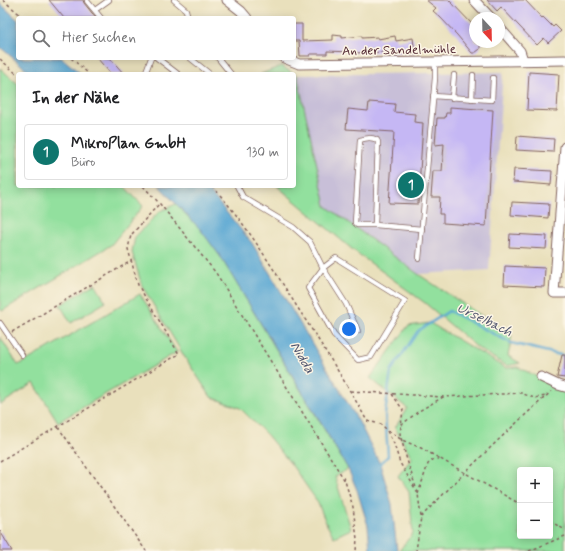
<!DOCTYPE html>
<html lang="de">
<meta charset="utf-8">
<style>
body{margin:0;font-family:Mynerve,sans-serif;background:#f6f6f6;color:#202124}
.controls{position:absolute;right:12px;bottom:12px;display:grid;overflow:hidden;border-radius:4px;box-shadow:0 2px 10px #0003}
.controls button{width:36px;height:36px;display:grid;place-items:center;padding:0;border:0;border-bottom:1px solid #e0e0e0;background:#fff;color:#202124;font:20px sans-serif}
.compass{position:absolute;left:469px;top:12px;width:36px;height:36px;border-radius:50%;background:#fff;box-shadow:0 2px 10px #0003;rotate:158deg}
.you{position:absolute;left:349px;top:329px;width:14px;height:14px;margin:-10px;border:3px solid #fff;border-radius:50%;background:#1a73e8;box-shadow:0 0 0 6px #1a73e833}
.badge{display:grid;place-items:center;width:26px;height:26px;border-radius:50%;background:#0f766e;color:#fff;font-size:13px;font-weight:700}
.pin{position:absolute;translate:-50% -50%;border:2px solid #fff;box-shadow:0 1px 4px #0006}
.list{margin:0;padding:0;list-style:none}
h2{display:flex;justify-content:space-between;align-items:center;height:52px;margin:0;padding:0 16px;font-size:17px}
h2 small{font-size:13px;font-weight:400;color:#757577}
.list li{display:grid;grid-template-columns:26px 1fr auto;gap:12px;align-items:center;box-sizing:border-box;height:56px;margin:0 8px 8px;padding:0 8px;border:1px solid #e0e0e0;border-radius:4px}
.list b{display:block;font-size:15px;white-space:nowrap}
.list p{margin:0;font-size:13px;white-space:nowrap;color:#757577}
.list em{font-size:13px;font-style:normal;color:#757577}
.icon{flex:none;width:22px;height:22px;fill:none;stroke:currentColor;stroke-width:2;stroke-linecap:round;stroke-linejoin:round}
.map{position:relative;flex:none;width:565px;height:551px;overflow:hidden}
.search{position:absolute;background:#fff;box-shadow:0 2px 10px #0003;left:16px;top:16px;width:280px;height:44px;display:flex;align-items:center;gap:10px;box-sizing:border-box;padding:0 14px;border-radius:4px;color:#757577;font-size:15px}
.panel{position:absolute;background:#fff;box-shadow:0 2px 10px #0003;left:16px;top:72px;width:280px;height:116px;border-radius:4px}
.map>svg:first-child{display:block}
.industrial{fill:#c8bfd8}
.green{fill:#92e09e;stroke:#6e8064;fill-rule:evenodd}
.water{fill:#5aa7d3;stroke:#52637f}
.lines{fill:none;stroke-linecap:round;stroke-linejoin:round}
.stream{stroke:#5aa7d3;stroke-width:2.5}
.building{fill:#c5b7f4}
.service-casing{stroke:#82635e;stroke-width:6}
.minor-casing{stroke:#82635e;stroke-width:11}
.path{stroke:#82635e;stroke-width:1.5;stroke-dasharray:3 3;stroke-linecap:butt}
.service{stroke:#fff;stroke-width:4.5}
.minor{stroke:#fff;stroke-width:9}
.labels{text-anchor:middle;stroke-width:3;stroke-linejoin:round;paint-order:stroke}
.street-label{font-size:13px;fill:#4a1f2b;stroke:#fcf5e5}
.water-label{font-size:14px;font-style:italic;fill:#50556e;stroke:#fcf5e5}
</style>
<div class="map">
<svg width="565" height="551" viewBox="0 0 565 551">
<rect width="100%" height="100%" fill="#fcf5e5"/>
<filter id="ink" filterUnits="userSpaceOnUse"><feTurbulence type="fractalNoise" baseFrequency=".025" numOctaves="2"/><feDisplacementMap in="SourceGraphic" scale="8" xChannelSelector="R" yChannelSelector="G"/><feConvolveMatrix kernelMatrix="1 2 1 2 8 2 1 2 1" color-interpolation-filters="sRGB"/></filter>
<filter id="wash" filterUnits="userSpaceOnUse"><feTurbulence type="fractalNoise" baseFrequency=".012" numOctaves="4" result="noise"/><feDisplacementMap in="SourceGraphic" scale="16" xChannelSelector="R" yChannelSelector="G"/><feGaussianBlur stdDeviation="0.9" result="paint"/><feColorMatrix in="noise" values="0 0 0 0 0 0 0 0 0 0 0 0 0 0 0 0 0 1.4 0 .05"/><feComposite in="paint" operator="in"/></filter>
<g filter="url(#wash)">
<rect width="100%" height="100%" fill="#e9e0bc"/>
<polygon class="industrial" points="503,72 489,270 418,274 326,206 297,75"/>
<g class="green">
<polygon points="281,66 297,75 326,206 418,274 512,336 508,356 520,363 507,366 479,349 425,303 353,250 277,186 294,186 294,74 261,74"/>
<polygon points="0,68 18,84 18,186 124,186 143,206 111,245 2,311 0,309"/>
<polygon points="176,204 200,229 220,256 348,469 335,477 351,529 334,537 327,525 317,501 291,464 267,435 240,408 211,397 184,356 142,286 132,252 135,237 160,211"/>
<polygon points="95,284 106,302 71,323 60,305"/>
<polygon points="140,294 177,352 58,422 34,383 0,405 0,337 18,365 28,360"/>
<path d="M430,323L506,368L518,367L565,391V551H399L413,533L409,492L398,476L412,458L395,428L407,408L370,378L408,326ZM520,470H550V536H520Z"/>
</g>
<g class="water">
<polygon points="0,3 18,20 18,58 62,58 81,74 32,74 0,47"/>
<polygon points="159,186 205,186 252,243 359,422 380,464 392,504 397,551 370,551 368,526 357,490 348,469 318,418 220,256 200,229"/>
</g>
<g class="lines">
<polyline class="stream" points="379,465 388,456 385,414 391,371 418,331 449,311 511,343 565,356"/>
</g>
<g id="blocks">
<g class="building">
<polygon points="49,0 83,0 84,3 96,18 64,18"/>
<polygon points="426,0 449,0 475,27 475,42 484,42 480,46 480,49 475,53 472,53 457,35 440,17 433,11 436,8"/>
<polygon points="487,0 525,0 542,18 543,17 553,27 555,25 561,31 548,43 544,38 537,45 501,7 497,11"/>
<polygon points="294,24 302,24 302,41 333,40 333,35 342,36 342,38 362,36 362,38 378,37 378,39 395,36 396,41 413,38 415,53 406,54 406,52 388,54 387,52 352,53 352,52 327,51 327,54 310,54 310,56 300,56 299,41 294,41"/>
<polygon points="97,58 110,58 124,74 111,74"/>
<polygon points="529,72 559,74 557,111 527,110"/>
<polygon points="369,102 395,104 394,112 415,114 414,122 423,123 418,204 389,203 394,132 346,129 348,109 368,111"/>
<polygon points="450,107 493,110 486,226 443,223 443,214 439,214 440,197 431,197 433,171 442,171 444,144 435,145 437,118 445,118 446,113 450,113"/>
<polygon points="517,136 554,139 553,152 516,150"/>
<polygon points="514,169 552,171 551,185 513,182"/>
<polygon points="512,202 549,204 548,218 511,215"/>
<polygon points="510,234 547,236 546,249 509,247"/>
<polygon points="505,266 545,268 544,287 504,285"/>
<polygon points="562,355 565,355 565,378 557,377"/>
<polygon points="0,531 12,551 0,551"/>
</g>
</g>
</g>
<g filter="url(#ink)">
<use href="#blocks" fill-opacity="0" stroke="#82635e" stroke-width="1"/>
<g class="lines">
<defs>
<g id="service">
<polyline points="174,0 186,10 188,18"/>
<polyline points="87,1 101,18"/>
<polyline points="95,10 109,0"/>
<polyline points="157,58 178,74"/>
<polyline points="190,58 210,74"/>
<polyline points="218,58 231,74"/>
<polyline points="145,74 151,58"/>
<polyline points="433,96 492,100 493,78"/>
<polyline points="452,98 454,75"/>
<polyline points="472,99 473,75"/>
<polyline points="237,186 243,197 293,227 310,242 323,268 346,304 358,331"/>
<path d="M375,225L378,142L377,140C371,137 367,138 360,140L355,223L357,225H375L422,229"/>
<polygon points="336,258 405,301 371,357 358,360 334,335 308,288 323,268"/>
<polyline points="419,259 435,78 435,62"/>
<polyline points="0,323 22,355"/>
</g>
<g id="minor">
<polyline points="227,0 241,11 247,18"/>
<polyline points="474,0 491,18"/>
<polyline points="499,27 520,51 523,60"/>
<polyline points="284,58 299,64 565,60"/>
<polyline points="565,147 554,293 565,293"/>
<polyline points="541,377 558,385 565,387"/>
</g>
</defs>
<use href="#service" class="service-casing"/>
<use href="#minor" class="minor-casing"/>
<g class="path">
<polyline points="3,0 24,18"/>
<polyline points="71,58 89,74"/>
<polyline points="0,59 18,75"/>
<polyline points="143,186 160,204 216,273 345,481 353,507 357,539 356,551"/>
<path d="M212,186C244,221 269,262 294,302C319,341 345,380 367,421L381,424L386,429L402,440L421,448L520,504"/>
<polyline points="12,332 131,261"/>
<polyline points="351,391 443,397 521,393 534,398 546,396"/>
<polyline points="392,394 403,410 400,434 407,460 418,494 421,517 416,551"/>
<polyline points="401,425 419,411 443,397"/>
<polyline points="58,427 146,551"/>
<polyline points="387,431 394,444 400,463 416,490"/>
<polyline points="0,461 179,354 138,285 128,249 131,235 159,204"/>
<polyline points="418,494 428,464 434,459 440,459"/>
<path d="M421,517C463,474 506,431 552,391"/>
<polyline points="550,521 565,530"/>
<polyline points="529,551 565,536"/>
</g>
<use href="#service" class="service"/>
<use href="#minor" class="minor"/>
</g>
</g>
<g class="labels">
<g class="street-label">
<text transform="translate(399 49) rotate(-1)" y="5">An der Sandelmühle</text>
</g>
<g class="water-label">
<text transform="translate(485 319) rotate(26)" y="5">Urselbach</text>
<text transform="translate(303 357) rotate(60)" y="5">Nidda</text>
</g>
</g>
</svg>
<div class="controls">
<button>+</button>
<button>−</button>
</div>
<svg class="compass" viewBox="-18 -18 36 36"><path d="M0-13l5 13h-10z" fill="#e53935"/><path d="M0 13l5-13h-10z" fill="#757577"/></svg>
<div class="you"></div>
<div class="pin badge" style="left:411px;top:185px">1</div>
<div class="search"><svg class="icon" aria-label="search" viewBox="0 0 24 24"><circle cx="10" cy="10" r="6"/><path d="M15 15l6 6"/></svg>Hier suchen</div>
<section class="panel">
<h2>In der Nähe<small></small></h2>
<ul class="list">
<li><span class="badge">1</span><div><b>MikroPlan GmbH</b><p>Büro</p></div><em>130 m</em></li>
</ul>
</section>
</div>
